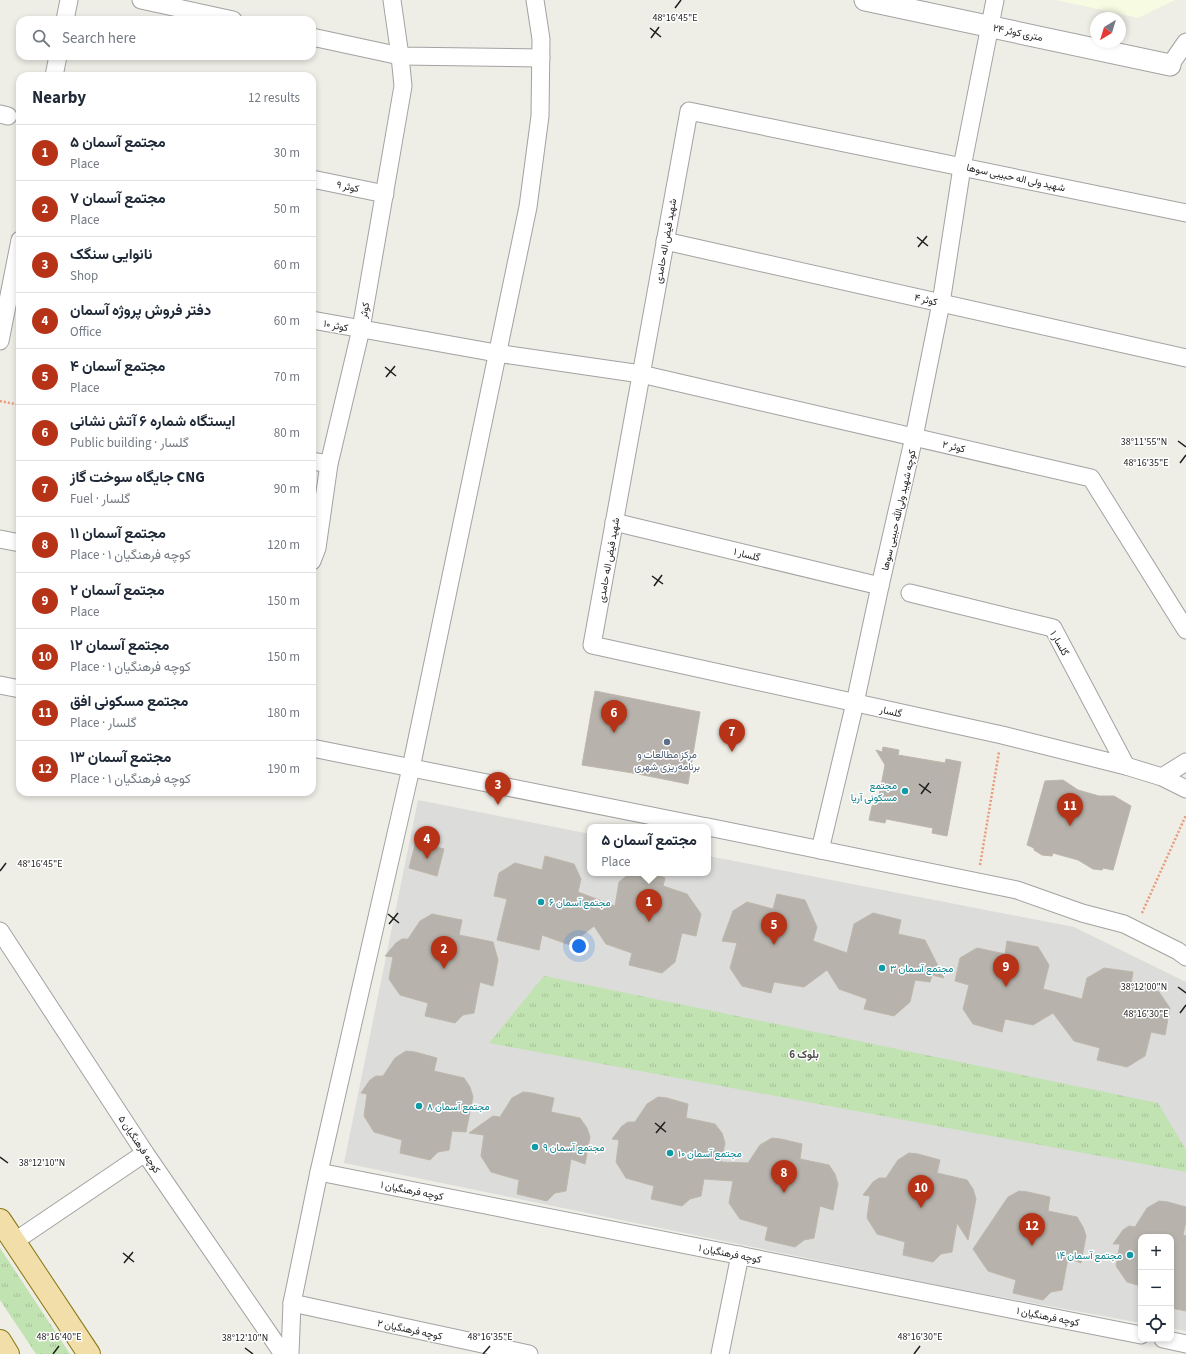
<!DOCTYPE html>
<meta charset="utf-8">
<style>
body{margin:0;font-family:"Source Sans 3",Vazirmatn,sans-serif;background:#f6f6f7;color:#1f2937}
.controls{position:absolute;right:12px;bottom:12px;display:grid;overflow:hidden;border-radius:8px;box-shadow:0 2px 6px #0003}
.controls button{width:36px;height:36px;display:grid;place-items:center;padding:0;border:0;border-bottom:1px solid #e0e1e3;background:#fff;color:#1f2937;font:20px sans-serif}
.compass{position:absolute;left:1090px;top:12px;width:36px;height:36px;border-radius:50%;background:#fff;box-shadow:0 2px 6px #0003;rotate:218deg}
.you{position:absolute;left:579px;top:946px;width:14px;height:14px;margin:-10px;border:3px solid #fff;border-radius:50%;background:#1a73e8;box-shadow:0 0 0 6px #1a73e833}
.badge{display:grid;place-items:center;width:26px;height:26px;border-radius:50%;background:#b63317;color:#fff;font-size:13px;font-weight:700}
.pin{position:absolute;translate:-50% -33px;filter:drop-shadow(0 1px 2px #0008)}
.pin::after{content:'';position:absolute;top:21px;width:14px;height:12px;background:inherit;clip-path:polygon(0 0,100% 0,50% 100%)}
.popup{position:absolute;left:587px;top:824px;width:124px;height:52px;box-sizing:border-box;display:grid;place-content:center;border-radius:8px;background:#fff;filter:drop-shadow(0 1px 3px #0005);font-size:13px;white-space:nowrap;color:#747a83}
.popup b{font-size:15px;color:#1f2937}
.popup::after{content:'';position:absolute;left:50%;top:100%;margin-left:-8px;border:8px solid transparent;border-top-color:#fff}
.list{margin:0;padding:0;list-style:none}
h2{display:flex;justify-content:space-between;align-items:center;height:52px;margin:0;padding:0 16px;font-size:17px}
h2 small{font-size:13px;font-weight:400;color:#747a83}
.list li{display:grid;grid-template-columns:26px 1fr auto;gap:12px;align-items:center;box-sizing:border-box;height:56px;padding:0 16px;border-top:1px solid #e0e1e3}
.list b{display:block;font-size:15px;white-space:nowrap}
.list p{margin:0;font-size:13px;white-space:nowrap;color:#747a83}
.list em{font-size:13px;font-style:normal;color:#747a83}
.icon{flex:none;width:22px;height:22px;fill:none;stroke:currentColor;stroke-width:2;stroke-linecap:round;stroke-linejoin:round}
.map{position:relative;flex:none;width:1186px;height:1354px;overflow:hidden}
.search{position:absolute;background:#fff;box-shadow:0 2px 6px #0003;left:16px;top:16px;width:300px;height:44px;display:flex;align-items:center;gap:10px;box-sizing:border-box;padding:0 14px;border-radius:12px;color:#747a83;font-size:15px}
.panel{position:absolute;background:#fff;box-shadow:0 2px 6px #0003;left:16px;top:72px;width:300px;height:724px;border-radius:12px}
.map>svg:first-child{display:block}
.residential{fill:#dcdcdb}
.education{fill:#f7fbe2}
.grass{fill:url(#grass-tufts)}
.building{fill:#b7b3ac;stroke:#beb6aa}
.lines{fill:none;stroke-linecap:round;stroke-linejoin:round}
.minor-casing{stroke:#a2a2a2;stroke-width:19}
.tertiary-casing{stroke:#a2a2a2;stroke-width:23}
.primary-casing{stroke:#887511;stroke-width:24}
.path{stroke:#ea9a7b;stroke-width:2.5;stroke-dasharray:2 2;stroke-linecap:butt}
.minor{stroke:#fff;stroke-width:17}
.tertiary{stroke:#fff;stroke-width:21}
.primary{stroke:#f1dea8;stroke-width:22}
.ticks{fill:none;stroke:#1e1e1e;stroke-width:1.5}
.service-dot{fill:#5c6f8a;stroke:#fff;stroke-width:1.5}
.culture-dot{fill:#0f9aa8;stroke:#fff;stroke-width:1.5}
.labels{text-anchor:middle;stroke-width:3;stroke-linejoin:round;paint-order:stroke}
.street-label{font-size:10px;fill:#1e1e1e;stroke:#fff}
.service-label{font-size:10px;fill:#4e5e75;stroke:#fff}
.culture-label{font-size:10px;fill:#0d838f;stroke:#fff;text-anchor:start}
.neighbourhood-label{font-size:11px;font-weight:bold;fill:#515151;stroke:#fff}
.ticks-label{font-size:10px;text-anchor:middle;fill:#1e1e1e;stroke:#fff;stroke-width:3;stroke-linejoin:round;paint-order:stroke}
</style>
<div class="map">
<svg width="1186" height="1354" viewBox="0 0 1186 1354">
<defs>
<pattern id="grass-tufts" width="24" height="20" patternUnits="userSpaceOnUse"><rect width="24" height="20" fill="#c1e2b1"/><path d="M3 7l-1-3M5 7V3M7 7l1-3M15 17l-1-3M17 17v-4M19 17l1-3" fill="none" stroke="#a5c198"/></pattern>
</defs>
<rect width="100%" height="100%" fill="#eeede6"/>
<polygon class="residential" points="418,800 590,834 590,873 708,873 708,856 1074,927 1186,982 1186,1331 1171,1328 1171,1237 1141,1237 1141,1323 957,1289 344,1163"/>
<polygon class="education" points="1056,0 1175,0 1138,18"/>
<g class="grass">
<polygon points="544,976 1158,1103 1186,1150 1186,1172 489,1043"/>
<polygon points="0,1248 70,1354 36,1354 0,1300"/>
</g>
<g class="building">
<polygon points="595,691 700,712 688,784 633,773 582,765"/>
<polygon points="883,747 899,750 898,755 945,763 946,759 961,762 947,836 932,833 933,828 886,819 885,823 869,820 872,806 878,801 885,765 876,750 882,752"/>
<polygon points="1063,780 1078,790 1099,796 1114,796 1131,806 1113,870 1103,868 1102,870 1093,869 1078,860 1053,853 1052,856 1042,855 1034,850 1034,848 1027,845 1045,781"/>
<polygon points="416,841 444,849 437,876 409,868"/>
<polygon points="545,856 574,864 581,879 578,892 615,906 619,882 630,873 653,873 665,878 663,886 687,894 701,914 696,936 682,933 675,962 662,973 629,965 632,953 606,944 594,926 570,945 542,935 539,950 497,940 507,899 494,896 499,873 515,863 542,870"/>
<polygon points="777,894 805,900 817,927 813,941 847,953 854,924 873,913 901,920 898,934 925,940 944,978 932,975 930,982 915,980 910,1002 894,1016 864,1009 867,999 839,989 827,970 804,987 774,982 771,993 742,986 730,968 737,943 722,941 733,911 747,902 773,909"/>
<polygon points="432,914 462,920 459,935 493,942 498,960 493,986 480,982 474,1013 463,1015 455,1023 425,1016 428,1003 400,995 389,979 393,957 385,956 396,943 402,939 408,939 420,921"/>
<polygon points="1007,941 1038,947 1049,965 1043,989 1082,999 1087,978 1104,968 1133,972 1131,984 1159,992 1170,1008 1165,1035 1151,1032 1145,1056 1127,1067 1097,1060 1100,1048 1074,1041 1053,1013 1033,1025 1005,1019 1002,1032 973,1024 963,1009 969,985 955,981 960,958 977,948 1005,954"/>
<polygon points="406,1051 415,1052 437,1058 434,1071 464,1078 470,1087 473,1097 466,1132 452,1131 449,1150 438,1152 430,1160 400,1153 402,1140 374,1132 364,1116 367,1094 361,1093 370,1080 376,1076 383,1076 395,1058"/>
<polygon points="523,1092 532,1093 554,1098 551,1112 580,1118 587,1128 590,1137 585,1164 571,1159 566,1191 555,1193 547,1201 517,1194 519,1180 491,1172 481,1156 484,1135 469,1133 493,1116 500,1117 512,1098"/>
<polygon points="658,1097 667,1098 688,1104 686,1118 715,1124 722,1133 725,1143 721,1162 748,1163 760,1145 772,1138 781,1139 802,1144 800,1159 829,1165 835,1174 838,1184 833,1210 820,1206 814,1238 804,1240 795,1247 765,1240 768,1227 740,1219 729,1203 733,1181 704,1179 701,1196 690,1199 682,1206 651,1199 654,1186 626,1178 616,1162 619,1140 612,1139 622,1126 628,1122 635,1122 647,1104"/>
<polygon points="909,1153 918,1154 940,1160 937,1173 967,1180 973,1189 976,1199 968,1240 957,1223 952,1252 941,1254 933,1262 903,1255 905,1242 877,1234 867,1218 870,1196 863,1195 873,1182 879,1178 886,1178 898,1160"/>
<polygon points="1019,1191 1028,1192 1050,1197 1048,1211 1077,1217 1083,1227 1086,1236 1081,1263 1068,1258 1062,1290 1051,1292 1043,1300 1013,1293 1016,1280 988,1271 973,1249 1008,1197"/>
<polygon points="1159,1201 1168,1202 1186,1207 1186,1222 1183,1235 1186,1236 1186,1311 1171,1308 1171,1237 1141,1237 1141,1286 1127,1282 1116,1266 1120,1244 1113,1244 1123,1230 1129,1226 1135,1227 1147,1208"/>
</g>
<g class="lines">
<defs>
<g id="minor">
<polyline points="141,0 233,20"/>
<polyline points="65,20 69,0"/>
<polyline points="312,37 400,56 541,58"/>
<polyline points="1170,65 1186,42"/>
<polyline points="54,76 58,56"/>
<polyline points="0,114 8,116"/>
<polyline points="312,179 385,194"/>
<polyline points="1186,213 689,111 592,645 1002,735 1126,766 1162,777 1186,789"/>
<polyline points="665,241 1186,358"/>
<polyline points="312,320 496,353 641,374 1091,478 1186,630"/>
<polyline points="0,341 20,240"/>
<polyline points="312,461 329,464"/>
<polyline points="614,522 880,586"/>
<polyline points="0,539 20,543"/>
<polyline points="312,561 317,548 329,464 361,329 403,86 400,56 392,0"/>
<polyline points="910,593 1053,628 1126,766"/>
<polyline points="0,685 20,689"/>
<polyline points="312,748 707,827"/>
<polyline points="1162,777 1186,762"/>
<polyline points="708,827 1017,890 1082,913 1124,924 1178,951 1186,957"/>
<polyline points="820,850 855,703 880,586 914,437 941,303 962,167 995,0"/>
<polyline points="0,931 145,1153 283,1354"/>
<polyline points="319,1172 1141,1335"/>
<polyline points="15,1241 145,1153"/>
<polyline points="292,1303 529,1354"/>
<polyline points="1163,1339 1186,1344"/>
<polyline points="290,1354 292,1303 319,1172 411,768 528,207 540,116 541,39 535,0"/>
<polyline points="720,1354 740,1255"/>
</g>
<polyline id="tertiary" points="865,0 1170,65"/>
<g id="primary">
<polyline points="0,1220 89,1354"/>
<polyline points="0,1341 8,1354"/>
</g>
</defs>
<use href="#minor" class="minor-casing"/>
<use href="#tertiary" class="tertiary-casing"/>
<use href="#primary" class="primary-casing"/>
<g class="path">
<polyline points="0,401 20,405"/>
<polyline points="980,865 999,752"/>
<polyline points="1142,913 1186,815"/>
</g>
<use href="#minor" class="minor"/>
<use href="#tertiary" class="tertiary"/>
<use href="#primary" class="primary"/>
</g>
<path class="ticks" d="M675,8L681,0M650,28L661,37M651,38L659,27M917,237L928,246M918,247L927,236M385,367L396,376M386,377L395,366M1178,441L1186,447M1180,463L1186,455M652,576L663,584M654,586L662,575M919,784L931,793M921,794L929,783M0,871L6,863M388,914L399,923M389,924L398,913M1178,987L1186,993M1180,1013L1186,1005M655,1123L666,1132M656,1133L665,1122M0,1157L8,1163M123,1253L134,1262M124,1263L133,1252M245,1348L253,1354M53,1354L59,1346M483,1354L490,1346M914,1354L920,1346"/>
<circle class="service-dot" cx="667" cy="742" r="4"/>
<g class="culture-dot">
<circle cx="905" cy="791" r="4"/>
<circle cx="541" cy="902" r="4"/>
<circle cx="882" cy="968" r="4"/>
<circle cx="419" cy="1106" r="4"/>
<circle cx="535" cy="1147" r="4"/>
<circle cx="670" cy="1153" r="4"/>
<circle cx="1130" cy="1255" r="4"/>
</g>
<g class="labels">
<g class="street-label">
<text transform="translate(1018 32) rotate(12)" y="4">۲۴ متری کوثر</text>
<text transform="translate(1016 177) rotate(12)" y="4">شهید ولی اله حبیبی سوها</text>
<text transform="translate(348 186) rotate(12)" y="4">کوثر ۹</text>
<text transform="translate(665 241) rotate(-80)" y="4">شهید فیض اله حامدی</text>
<text transform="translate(926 299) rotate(13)" y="4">کوثر ۴</text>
<text transform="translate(364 310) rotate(-80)" y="4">کوثر</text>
<text transform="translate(336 325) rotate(11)" y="4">کوثر ۱۰</text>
<text transform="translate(954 446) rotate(13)" y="4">کوثر ۲</text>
<text transform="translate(898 510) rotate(-77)" y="4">کوچه شهید ولی‌الله حبیبی سوها</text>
<text transform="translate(747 554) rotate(14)" y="4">گلسار ۱</text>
<text transform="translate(608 560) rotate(-80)" y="4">شهید فیض اله حامدی</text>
<text transform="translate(1060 643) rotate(60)" y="4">گلسار ۱</text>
<text transform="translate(891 711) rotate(12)" y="4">گلسار</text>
<text transform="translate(140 1144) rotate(56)" y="4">کوچه فرهنگیان ۵</text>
<text transform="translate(412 1190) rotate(11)" y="4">کوچه فرهنگیان ۱</text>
<text transform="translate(730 1253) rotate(11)" y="4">کوچه فرهنگیان ۱</text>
<text transform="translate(1048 1316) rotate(11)" y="4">کوچه فرهنگیان ۱</text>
<text transform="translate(410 1329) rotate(12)" y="4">کوچه فرهنگیان ۲</text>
</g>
<g class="service-label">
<text x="667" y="758">مرکز مطالعات و<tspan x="667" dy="12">برنامه‌ریزی شهری</tspan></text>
</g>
<g class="culture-label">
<text x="897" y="789" text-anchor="end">مجتمع<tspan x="897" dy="12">مسکونی آریا</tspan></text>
<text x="549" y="906">مجتمع آسمان ۶</text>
<text x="890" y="972">مجتمع آسمان ۳</text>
<text x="427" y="1110">مجتمع آسمان ۸</text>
<text x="543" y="1151">مجتمع آسمان ۹</text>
<text x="678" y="1157">مجتمع آسمان ۱۰</text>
<text x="1122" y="1259" text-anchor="end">مجتمع آسمان ۱۴</text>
</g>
<g class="neighbourhood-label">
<text x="804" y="1058">بلوک 6</text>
</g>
</g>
<g class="ticks-label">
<text x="675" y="21">48°16'45"E</text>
<text x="1144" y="445">38°11'55"N</text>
<text x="1146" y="466">48°16'35"E</text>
<text x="40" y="867">48°16'45"E</text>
<text x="1144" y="990">38°12'00"N</text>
<text x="1146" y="1017">48°16'30"E</text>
<text x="42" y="1166">38°12'10"N</text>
<text x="59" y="1340">48°16'40"E</text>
<text x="490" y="1340">48°16'35"E</text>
<text x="920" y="1340">48°16'30"E</text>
<text x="245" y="1341">38°12'10"N</text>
</g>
</svg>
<div class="controls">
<button>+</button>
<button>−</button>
<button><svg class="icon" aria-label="locate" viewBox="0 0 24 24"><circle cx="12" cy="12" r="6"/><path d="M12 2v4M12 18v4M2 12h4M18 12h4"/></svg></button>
</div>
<svg class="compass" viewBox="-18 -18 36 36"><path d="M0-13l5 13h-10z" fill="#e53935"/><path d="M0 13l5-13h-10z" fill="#747a83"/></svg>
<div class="you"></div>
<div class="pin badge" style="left:649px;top:922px">1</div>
<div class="popup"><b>مجتمع آسمان ۵</b>Place</div>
<div class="pin badge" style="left:444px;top:969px">2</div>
<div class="pin badge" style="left:498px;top:805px">3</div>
<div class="pin badge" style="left:427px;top:859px">4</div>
<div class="pin badge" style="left:774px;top:945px">5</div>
<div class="pin badge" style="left:614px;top:733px">6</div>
<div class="pin badge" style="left:732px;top:752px">7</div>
<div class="pin badge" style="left:784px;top:1193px">8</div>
<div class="pin badge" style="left:1006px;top:987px">9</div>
<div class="pin badge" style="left:921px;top:1208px">10</div>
<div class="pin badge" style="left:1070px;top:826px">11</div>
<div class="pin badge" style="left:1032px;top:1246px">12</div>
<div class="search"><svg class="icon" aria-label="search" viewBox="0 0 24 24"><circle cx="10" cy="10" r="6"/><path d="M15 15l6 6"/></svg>Search here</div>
<section class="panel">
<h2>Nearby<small>12 results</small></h2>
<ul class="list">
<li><span class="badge">1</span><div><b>مجتمع آسمان ۵</b><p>Place</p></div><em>30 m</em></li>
<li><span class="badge">2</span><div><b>مجتمع آسمان ۷</b><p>Place</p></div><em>50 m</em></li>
<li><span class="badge">3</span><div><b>نانوایی سنگک</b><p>Shop</p></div><em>60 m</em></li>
<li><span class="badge">4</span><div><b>دفتر فروش پروژه آسمان</b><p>Office</p></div><em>60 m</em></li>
<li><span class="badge">5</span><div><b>مجتمع آسمان ۴</b><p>Place</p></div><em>70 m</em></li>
<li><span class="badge">6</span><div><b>ایستگاه شماره ۶ آتش نشانی</b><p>Public building · گلسار</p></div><em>80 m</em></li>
<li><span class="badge">7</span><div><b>جایگاه سوخت گاز CNG</b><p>Fuel · گلسار</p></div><em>90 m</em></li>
<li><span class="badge">8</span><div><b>مجتمع آسمان ۱۱</b><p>Place · کوچه فرهنگیان ۱</p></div><em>120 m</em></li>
<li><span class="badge">9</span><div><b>مجتمع آسمان ۲</b><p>Place</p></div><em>150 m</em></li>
<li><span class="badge">10</span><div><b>مجتمع آسمان ۱۲</b><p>Place · کوچه فرهنگیان ۱</p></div><em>150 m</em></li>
<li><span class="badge">11</span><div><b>مجتمع مسکونی افق</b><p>Place · گلسار</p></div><em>180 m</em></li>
<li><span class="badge">12</span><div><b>مجتمع آسمان ۱۳</b><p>Place · کوچه فرهنگیان ۱</p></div><em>190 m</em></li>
</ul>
</section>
</div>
